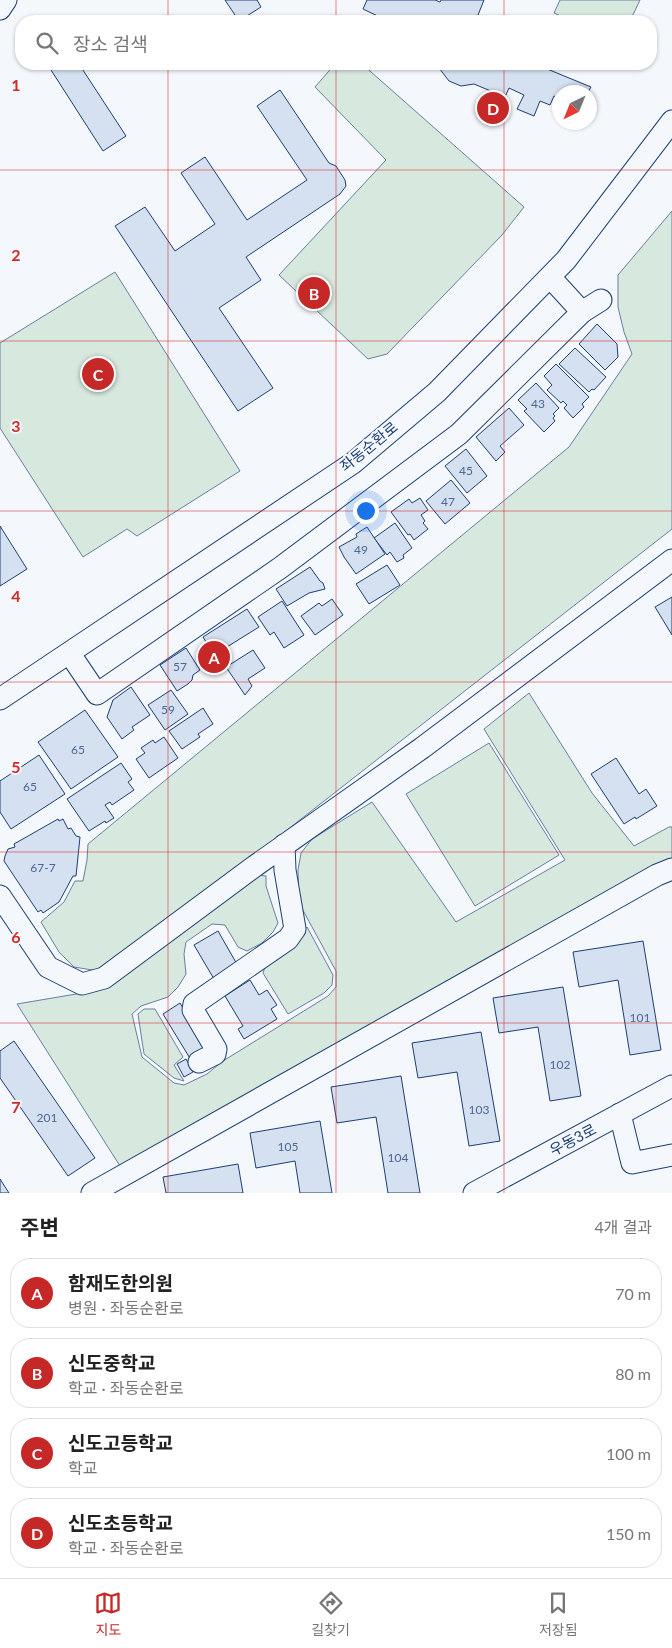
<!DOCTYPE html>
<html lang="ko">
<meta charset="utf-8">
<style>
body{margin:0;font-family:Lato,"Noto Sans KR",sans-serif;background:#f2f2f2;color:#222}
.compass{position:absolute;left:552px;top:85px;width:45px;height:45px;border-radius:50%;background:#fff;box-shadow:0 1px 4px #0004;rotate:223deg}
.you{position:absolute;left:365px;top:510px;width:18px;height:18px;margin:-12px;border:4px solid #fff;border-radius:50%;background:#1a73e8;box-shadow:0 0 0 8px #1a73e833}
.badge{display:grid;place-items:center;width:32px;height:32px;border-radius:50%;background:#c62828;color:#fff;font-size:16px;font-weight:700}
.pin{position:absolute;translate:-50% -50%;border:2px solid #fff;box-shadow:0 1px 5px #0006}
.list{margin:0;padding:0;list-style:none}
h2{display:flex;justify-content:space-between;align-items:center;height:65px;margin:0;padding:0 20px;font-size:21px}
h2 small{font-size:16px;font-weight:400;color:#767676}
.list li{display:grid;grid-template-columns:32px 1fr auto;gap:15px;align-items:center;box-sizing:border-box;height:70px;margin:0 10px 10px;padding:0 10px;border:1px solid #e0e0e0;border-radius:20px}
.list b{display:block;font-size:19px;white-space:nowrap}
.list p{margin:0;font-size:16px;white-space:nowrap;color:#767676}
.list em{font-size:16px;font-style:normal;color:#767676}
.icon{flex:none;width:28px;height:28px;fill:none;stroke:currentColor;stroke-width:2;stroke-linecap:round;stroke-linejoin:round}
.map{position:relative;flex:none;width:672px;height:1193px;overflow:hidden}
.search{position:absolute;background:#fff;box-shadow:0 1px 4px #0004;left:15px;right:15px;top:15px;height:55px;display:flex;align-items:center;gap:12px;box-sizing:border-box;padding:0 18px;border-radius:20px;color:#767676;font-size:19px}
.sheet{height:385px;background:#fff}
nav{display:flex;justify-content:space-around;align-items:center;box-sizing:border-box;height:70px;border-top:1px solid #e0e0e0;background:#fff;font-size:14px;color:#767676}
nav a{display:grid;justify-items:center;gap:2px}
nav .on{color:#c62828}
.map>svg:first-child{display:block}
.green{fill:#d7e8df;stroke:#687fa3}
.building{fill:#d5e0f0;stroke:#1d3f73}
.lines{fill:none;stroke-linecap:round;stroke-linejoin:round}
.minor-casing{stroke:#1d3f73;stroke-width:23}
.minor{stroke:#f4f7fb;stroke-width:21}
.grid{fill:none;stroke:#d62828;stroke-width:1;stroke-opacity:0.55}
.labels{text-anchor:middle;stroke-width:4;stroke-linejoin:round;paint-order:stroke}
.number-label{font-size:12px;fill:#4b6792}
.street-label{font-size:15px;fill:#1d3f73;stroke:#f4f7fb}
.grid-label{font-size:16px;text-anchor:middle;font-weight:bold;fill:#d62828;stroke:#f4f7fb;stroke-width:4;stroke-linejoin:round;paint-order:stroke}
</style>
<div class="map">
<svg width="672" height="1193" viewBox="0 0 672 1193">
<rect width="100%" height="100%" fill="#f4f7fb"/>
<g class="green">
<polygon points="560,0 640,0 630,21 571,21 554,13"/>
<polygon points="335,64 362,64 524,207 502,235 387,354 368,359 279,275 386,160 315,87"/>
<polygon points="672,211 672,529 122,959 98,971 74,967 59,952 41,922 64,902 75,881 83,881 87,860 88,844 569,447 632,354 624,332 618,307 618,275"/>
<polygon points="115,272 240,471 137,536 127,529 83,557 0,428 0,343"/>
<polygon points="529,693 592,793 634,846 669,827 672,827 672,862 120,1166 17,1004 100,990 258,875 266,876 266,886 278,923 273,932 262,943 247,951 238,947 225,925 212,924 186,942 184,954 186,974 178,987 168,997 141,1006 132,1014 142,1057 174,1083 184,1085 207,1074 223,1061 328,996 336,987 336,971 299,903 298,870 301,853 312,839 372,802 456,922 565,860 484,729"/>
<polygon points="489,743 559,855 475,906 406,794"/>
<polygon points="307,927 333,975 332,985 324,993 288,1014 263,973 265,967"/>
<polygon points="144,1009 155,1009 183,1057 174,1065 184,1081 174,1078 144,1054 138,1014"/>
</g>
<g class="building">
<polygon points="225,0 257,0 261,7 239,21"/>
<polygon points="367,0 435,0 440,2 441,0 484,0 478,15 491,21 388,21 363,9"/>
<polygon points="61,64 79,64 126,136 103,151 51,70"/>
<polygon points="441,64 535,64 591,87 588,92 560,92 560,98 554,96 550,105 540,101 534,116 517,109 524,95 509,88 505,97 474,84 461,86 449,81 439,68"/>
<polygon points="280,90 329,163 336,166 345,180 346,186 340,194 246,257 261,280 219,308 273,388 238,411 115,226 145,207 175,251 215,224 181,173 205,157 247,220 307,180 257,106"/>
<polygon points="597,324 617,344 618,357 605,370 579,344"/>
<polygon points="575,348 606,377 594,390 592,389 589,392 559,364"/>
<polygon points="556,364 589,397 582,404 584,407 573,418 564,408 567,405 563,401 561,403 547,390 552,385 544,376"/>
<polygon points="536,383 559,408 553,414 555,416 553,418 555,421 544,432 524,411 527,409 518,400"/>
<polygon points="509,408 524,425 500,446 505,452 496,461 476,437"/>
<polygon points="466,449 487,476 467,493 445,466"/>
<polygon points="451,480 470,503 445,524 426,501"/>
<polygon points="420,498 428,510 421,515 425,521 423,523 428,529 414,540 410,534 408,535 391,512 409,499 412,503"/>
<polygon points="395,523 412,548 403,555 404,558 397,562 390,552 387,555 374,538"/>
<polygon points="0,526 27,569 0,586"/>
<polygon points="367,527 385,554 356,574 344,557 339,547 357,537 356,534"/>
<polygon points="387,565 400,585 369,604 356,584"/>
<polygon points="310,567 320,581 323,583 325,589 309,593 287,606 276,589"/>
<polygon points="672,597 672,635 655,607"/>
<polygon points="332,599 343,615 315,635 301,616 319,603 322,606"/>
<polygon points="282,601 304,635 284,648 274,632 270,635 258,617"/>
<polygon points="247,609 259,627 214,655 203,637"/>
<polygon points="186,648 200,670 193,675 192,680 188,684 177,691 160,665"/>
<polygon points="253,650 265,668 248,679 252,686 245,695 226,667"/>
<polygon points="131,687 150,715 132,727 134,730 122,739 107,717 113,700"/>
<polygon points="171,690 188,714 165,730 148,705"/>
<polygon points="203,708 213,724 198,734 200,737 182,749 169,731"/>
<polygon points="85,710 118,757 71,789 38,742"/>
<polygon points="164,737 178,758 149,778 136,759 145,753 141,748 153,740 155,743"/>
<polygon points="39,755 65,794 11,829 0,812 0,781"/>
<polygon points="616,758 639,794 646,789 657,806 636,819 635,817 624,824 591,774"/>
<polygon points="121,763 132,779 128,782 134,790 112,805 110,802 105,805 114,818 106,823 105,821 89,831 67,799"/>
<polygon points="58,819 59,821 63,819 68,829 71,828 76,836 80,837 76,876 73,876 59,902 43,913 41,910 38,912 4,861 5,856 8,849 15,847 14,844"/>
<polygon points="218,931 238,966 214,979 194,945"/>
<polygon points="643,941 661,1050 630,1055 618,980 579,987 573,952"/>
<polygon points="250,980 259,995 267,990 277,1005 271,1009 277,1019 244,1039 238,1029 243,1026 225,996"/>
<polygon points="563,987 581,1096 550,1101 538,1027 499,1033 493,998"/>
<polygon points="180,1003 208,1050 191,1060 163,1014"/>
<polygon points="481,1032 500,1141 469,1146 457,1072 418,1078 412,1043"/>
<polygon points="14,1041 95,1158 68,1176 0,1078 0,1051"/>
<polygon points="186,1059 193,1072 184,1077 177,1064"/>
<polygon points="401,1076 420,1193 388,1193 376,1117 337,1123 331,1087"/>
<polygon points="320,1121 332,1193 300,1193 295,1161 256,1168 250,1133"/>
<polygon points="238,1164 243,1193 166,1193 163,1177"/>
<polygon points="0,1179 9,1193 0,1193"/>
</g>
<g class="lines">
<defs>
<g id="minor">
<polyline points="0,9 6,0"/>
<polyline points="550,277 582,312 601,300"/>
<polyline points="70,654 97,694 280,568 459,434 582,312"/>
<polyline points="0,699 353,463 437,392 566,260 672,121"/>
<polyline points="0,896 48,967 82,984 104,978 255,866 422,748 672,560"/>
<polyline points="199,1062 215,1054 216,1049 193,1010 194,1004 288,939 295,929 285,870 284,845"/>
<polyline points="620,1114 632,1163 672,1155"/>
<polyline points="92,1193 657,875 672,869"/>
<polyline points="474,1193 672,1086"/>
</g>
</defs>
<use href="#minor" class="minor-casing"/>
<use href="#minor" class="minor"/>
</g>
<path class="grid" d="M168,0V21M336,0V21M504,0V21M168,64V1193M336,64V1193M504,64V1193M0,170H672M0,341H672M0,511H672M0,682H672M0,852H672M0,1023H672"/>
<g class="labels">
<g class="number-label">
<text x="538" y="408">43</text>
<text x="466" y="475">45</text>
<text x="448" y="506">47</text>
<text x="361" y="554">49</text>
<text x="180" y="671">57</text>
<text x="168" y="714">59</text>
<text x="78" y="754">65</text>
<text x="30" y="791">65</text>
<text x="43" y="872">67-7</text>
<text x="640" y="1022">101</text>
<text x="560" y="1069">102</text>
<text x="479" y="1114">103</text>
<text x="47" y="1122">201</text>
<text x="288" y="1151">105</text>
<text x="398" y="1162">104</text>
</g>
<g class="street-label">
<text transform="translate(369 447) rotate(-39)" y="5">좌동순환로</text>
<text transform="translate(573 1140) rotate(-28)" y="5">우동3로</text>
</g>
</g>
<g class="grid-label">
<text x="16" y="91">1</text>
<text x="16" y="261">2</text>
<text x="16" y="432">3</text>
<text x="16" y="602">4</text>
<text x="16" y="773">5</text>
<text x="16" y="943">6</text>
<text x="16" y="1113">7</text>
</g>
</svg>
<svg class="compass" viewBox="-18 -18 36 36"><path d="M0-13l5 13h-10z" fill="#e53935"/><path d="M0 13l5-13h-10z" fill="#767676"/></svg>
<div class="you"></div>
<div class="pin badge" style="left:214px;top:657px">A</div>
<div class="pin badge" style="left:314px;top:293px">B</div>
<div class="pin badge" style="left:98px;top:374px">C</div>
<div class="pin badge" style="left:493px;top:108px">D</div>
<div class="search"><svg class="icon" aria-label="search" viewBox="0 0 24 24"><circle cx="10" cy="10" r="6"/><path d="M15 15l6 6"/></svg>장소 검색</div>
</div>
<section class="sheet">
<h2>주변<small>4개 결과</small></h2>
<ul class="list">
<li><span class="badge">A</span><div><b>함재도한의원</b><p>병원 · 좌동순환로</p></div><em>70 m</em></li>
<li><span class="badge">B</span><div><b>신도중학교</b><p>학교 · 좌동순환로</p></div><em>80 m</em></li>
<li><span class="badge">C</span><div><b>신도고등학교</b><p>학교</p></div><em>100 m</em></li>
<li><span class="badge">D</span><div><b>신도초등학교</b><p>학교 · 좌동순환로</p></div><em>150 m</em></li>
</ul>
</section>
<nav>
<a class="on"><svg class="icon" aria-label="map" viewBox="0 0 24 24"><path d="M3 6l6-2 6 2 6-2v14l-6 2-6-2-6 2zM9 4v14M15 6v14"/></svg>지도</a>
<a><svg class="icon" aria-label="directions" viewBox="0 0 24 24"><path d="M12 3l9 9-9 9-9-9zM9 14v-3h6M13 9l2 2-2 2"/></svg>길찾기</a>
<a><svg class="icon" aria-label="saved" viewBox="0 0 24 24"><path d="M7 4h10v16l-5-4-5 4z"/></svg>저장됨</a>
</nav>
